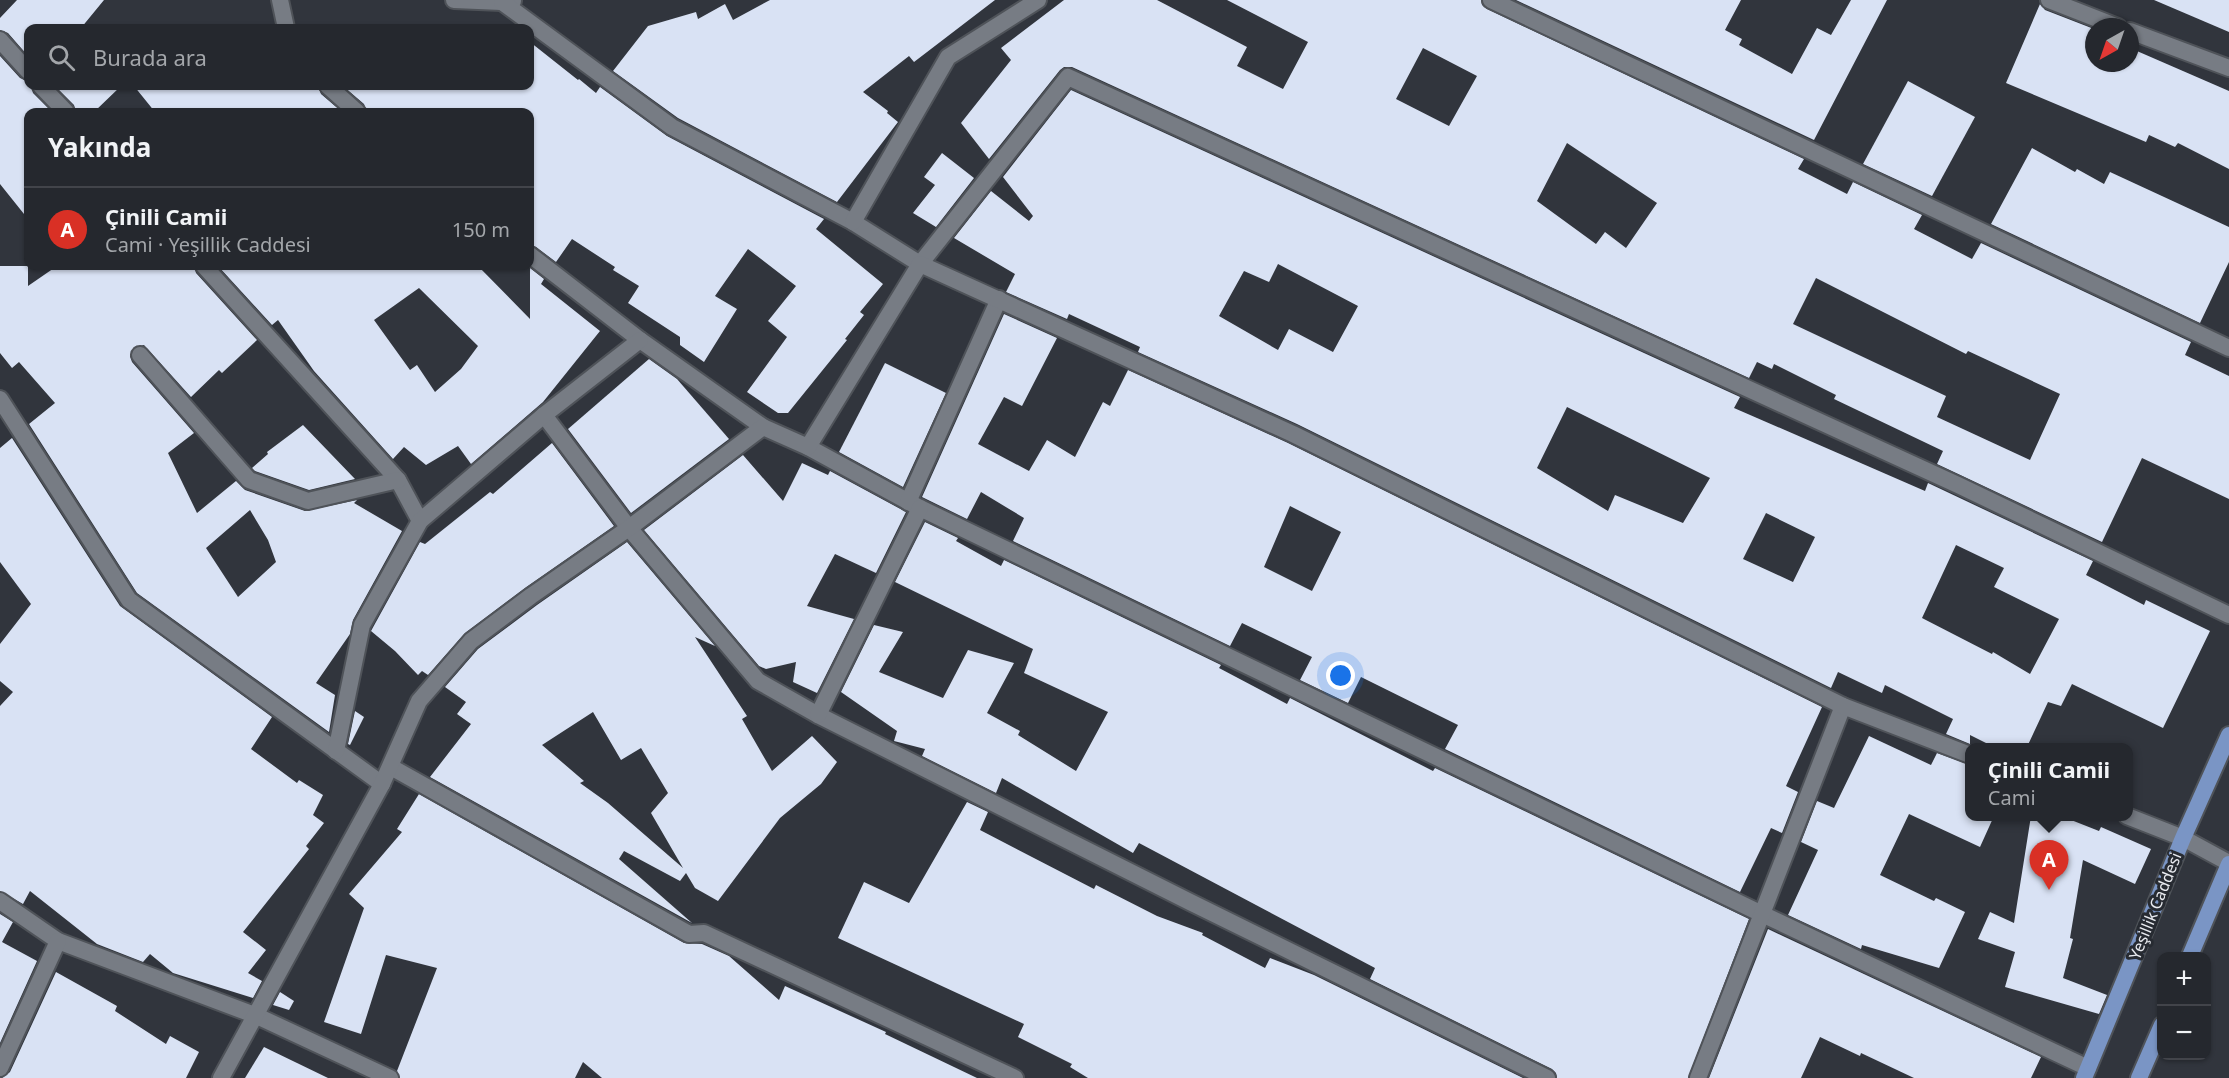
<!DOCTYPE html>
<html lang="tr">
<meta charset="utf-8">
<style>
body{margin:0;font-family:"Noto Sans",sans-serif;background:#2d3036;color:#f1f3f6}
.controls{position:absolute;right:18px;bottom:18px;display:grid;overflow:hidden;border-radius:12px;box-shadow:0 2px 4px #0004}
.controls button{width:54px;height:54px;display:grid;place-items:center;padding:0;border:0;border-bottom:2px solid #42444a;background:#25282e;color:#f1f3f6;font:30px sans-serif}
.compass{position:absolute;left:2085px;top:18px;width:54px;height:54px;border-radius:50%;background:#25282e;box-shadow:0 2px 4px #0004;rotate:220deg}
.you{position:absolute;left:1341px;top:676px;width:21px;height:21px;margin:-15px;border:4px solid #fff;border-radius:50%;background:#1a73e8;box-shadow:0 0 0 9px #1a73e833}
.badge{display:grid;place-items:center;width:39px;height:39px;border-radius:50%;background:#d93025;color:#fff;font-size:20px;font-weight:700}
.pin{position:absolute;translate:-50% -50px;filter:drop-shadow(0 2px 3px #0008)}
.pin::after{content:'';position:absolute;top:32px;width:21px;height:18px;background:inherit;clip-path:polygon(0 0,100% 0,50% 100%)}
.popup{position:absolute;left:1965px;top:743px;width:168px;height:78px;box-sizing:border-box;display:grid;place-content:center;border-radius:12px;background:#25282e;filter:drop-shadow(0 2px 4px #0005);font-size:20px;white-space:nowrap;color:#a3a6aa}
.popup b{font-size:22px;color:#f1f3f6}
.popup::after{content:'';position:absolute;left:50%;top:100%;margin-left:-12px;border:12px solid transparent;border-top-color:#25282e}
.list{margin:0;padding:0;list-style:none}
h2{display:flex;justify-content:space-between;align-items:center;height:78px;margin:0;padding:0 24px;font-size:26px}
h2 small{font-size:20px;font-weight:400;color:#a3a6aa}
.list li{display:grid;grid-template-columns:39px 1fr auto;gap:18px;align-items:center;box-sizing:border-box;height:84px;padding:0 24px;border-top:2px solid #42444a}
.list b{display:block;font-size:22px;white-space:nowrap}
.list p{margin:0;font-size:20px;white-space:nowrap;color:#a3a6aa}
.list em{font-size:20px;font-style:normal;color:#a3a6aa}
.icon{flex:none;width:33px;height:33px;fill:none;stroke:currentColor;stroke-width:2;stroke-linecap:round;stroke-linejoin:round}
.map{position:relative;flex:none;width:2229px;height:1078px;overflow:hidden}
.search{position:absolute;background:#25282e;box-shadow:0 2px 4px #0004;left:24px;top:24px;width:510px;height:66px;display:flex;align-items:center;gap:15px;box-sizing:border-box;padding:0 21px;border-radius:12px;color:#a3a6aa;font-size:22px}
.panel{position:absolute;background:#25282e;box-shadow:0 2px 4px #0004;left:24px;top:108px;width:510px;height:162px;border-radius:12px}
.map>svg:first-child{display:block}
.building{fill:#d9e2f4;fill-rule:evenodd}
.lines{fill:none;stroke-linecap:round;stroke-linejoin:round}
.minor-casing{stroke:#4f5359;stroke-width:20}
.tertiary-casing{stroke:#4f5359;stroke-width:20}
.primary-casing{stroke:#4f5359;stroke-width:20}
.minor{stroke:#777c84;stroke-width:16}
.tertiary{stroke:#777c84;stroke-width:16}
.primary{stroke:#7a95c5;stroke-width:16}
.labels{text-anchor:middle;stroke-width:6;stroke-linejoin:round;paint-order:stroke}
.street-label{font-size:16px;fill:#e9ebf0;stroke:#272b32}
</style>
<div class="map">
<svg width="2229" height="1078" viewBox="0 0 2229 1078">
<rect width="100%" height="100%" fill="#31353d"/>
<g class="building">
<polygon points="17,0 104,0 81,28 28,28 28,56 8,33 0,30 0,18"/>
<polygon points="770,0 995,0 914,62 909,56 863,92 888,111 887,113 898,122 837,202 678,118 613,71 648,26 696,12 698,19 725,4 733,20"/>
<path d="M1064,0H1157L1247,47L1237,66L1283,89L1308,42L1227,0H1481L1482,5L1487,9L1804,159L1798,169L1847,194L1853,182L1922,215L1914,229L1972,259L1981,243L2191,342L2185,355L2229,376V499L2142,458L2102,542L1937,464L1943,451L1834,399L1836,395L1774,364L1772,369L1757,362L1749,378L1072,67H1064L1060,70L989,159L961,123L1011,60L1001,48ZM1423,48L1477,76L1449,126L1396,99ZM1567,143L1657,203L1626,248L1605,232L1596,244L1537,201ZM1816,278L1966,354L1968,351L2060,394L2030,460L1937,417L1946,396L1793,324Z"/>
<polygon points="1516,0 1741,0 1725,30 1742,39 1739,45 1792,74 1817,28 1831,35 1851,0 1887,0 1814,140"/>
<polygon points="2154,0 2229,0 2229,32"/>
<polygon points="2040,4 2045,10 2094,29 2094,63 2130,63 2130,48 2229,91 2229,169 2178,143 2175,147 2149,135 2146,142 2006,83"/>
<polygon points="530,42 578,80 579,79 596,93 600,87 667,136 824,219 816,229 883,284 860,312 864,315 845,339 847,340 788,413 778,413 747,392 787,337 768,321 796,286 748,249 715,296 737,309 704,362 680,345 680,337 628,303 639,286 613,270 615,267 572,239 556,262 536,247 530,245 530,112 367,112 364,104 343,86 530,86"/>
<polygon points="0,56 20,78 28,81 28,86 31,86 33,93 52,112 28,112 28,219 0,184"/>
<polygon points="1908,81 1975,117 1932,196 1863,164"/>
<polygon points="55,86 121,86 94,112 76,112 74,105"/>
<polygon points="134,86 318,86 321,94 342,112 155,112"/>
<path d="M1071,90L1740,397L1734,408L1925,491L1928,483L2093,561L2086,575L2144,605L2146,600L2210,631L2163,728L2072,684L2061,706L2048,702L2027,747H1994L1970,735V744L1946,734L1953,719L1885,685L1882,693L1838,672L1831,688L1297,424L1138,352L1140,347L1069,314L1067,319L1006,292L1015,274L954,238L991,191L1029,221L1033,216L1003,177ZM1278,264L1358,306L1333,352L1289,329L1278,350L1219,316L1244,271L1269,282ZM1567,407L1710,478L1683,523L1615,495L1608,511L1537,468ZM1766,513L1815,537L1793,582L1743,559ZM1956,545L2004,568L1994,587L2059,619L2030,674L1993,652L1992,654L1922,618Z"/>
<polygon points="2032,148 2075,172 2077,169 2104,184 2110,172 2229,227 2229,262 2200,323 1991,224"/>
<polygon points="942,153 974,178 936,227 913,213 935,185 924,177"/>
<path d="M0,266H28V286L57,266H194L196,273L257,340L222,373L219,370L191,397L144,345L134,347L130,356L132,362L194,433L168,453L197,513L236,481L245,490L305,511L357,500L354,503L402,531L353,620L350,634L316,683L335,695L329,732L137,593L29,424L55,403L19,362L12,368L0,353ZM250,510L268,540L276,562L238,597L206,548Z"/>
<path d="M218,266H478L530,319V268L544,279L541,284L600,331L543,402L471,464L458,446L426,465L404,447L393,459L314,371L278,320L272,325ZM419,288L478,346L461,369L435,392L417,365L410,370L374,320Z"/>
<path d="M1004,314L1057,338L1022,406L1004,397L978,444L1029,471L1047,440L1075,457L1103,402L1110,406L1128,370L1288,443L1822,707L1786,786L1798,792L1782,833L1771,828L1740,892L1445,749L1458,725L1361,677L1348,703L1300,680L1312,657L1242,623L1230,646L1013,541L1024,518L981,492L967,519L922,497ZM1290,506L1341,532L1312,591L1264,567Z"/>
<polygon points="649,359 677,379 729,439 631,513 568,429"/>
<polygon points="885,363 946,393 903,487 839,452"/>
<polygon points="303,425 355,479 309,490 255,471 252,468 268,454 267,452"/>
<polygon points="12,438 120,606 272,717 251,749 297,783 299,780 323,795 313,815 324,823 306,846 309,849 243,932 266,950 248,973 262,981 253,998 173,973 150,954 143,962 97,944 30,891 23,904 0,891 0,706 13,692 0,681 0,644 31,604 0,562 0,448"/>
<polygon points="552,443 614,526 525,588 465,633 428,675 422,671 418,675 395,651 371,631 420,542 425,544 490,492 493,494"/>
<polygon points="743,455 783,501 802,463 828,475 830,471 906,512 876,573 835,554 807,606 854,619 817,693 793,682 796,662 766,669 759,666 644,530"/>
<polygon points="925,522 958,538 956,541 1001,566 1004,560 1221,665 1219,668 1287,704 1290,698 1433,771 1435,768 1749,919 1688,1078 1557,1078 1556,1073 1552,1069 1370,979 1375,968 1139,843 1133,853 1002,778 996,793 922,756 925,749 894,741 897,731 841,692 874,625 903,632 879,672 943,698 968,650 1014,663 987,713 1020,731 1018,735 1076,771 1108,712 1024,673 1033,649 895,582"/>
<path d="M627,542L715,646L695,637L747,716L742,719L772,771L812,736L837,762L821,784L780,818L718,901L695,888L686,873L680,881L624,851L619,859L692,923L430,777L471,724L457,714L466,702L445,687L478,649L537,605ZM593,712L621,760L641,748L668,793L651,813L683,868L608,803L580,783L584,781L542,745Z"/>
<polygon points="355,711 364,717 350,745 348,744"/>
<polygon points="1869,736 1931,765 1937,753 1970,765 1970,816 1994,816 1980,847 1909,814 1880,875 1934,901 1936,898 1965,912 1939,968 1862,945 1861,949 1788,915 1818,850 1801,842 1817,801 1834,808"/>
<polygon points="419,794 684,943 702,944 729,956 779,1000 785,986 886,1032 885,1034 977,1078 602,1078 583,1062 575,1078 400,1078 397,1071 437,968 386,955 361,1034 324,1022 364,908 349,894 402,832 397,829"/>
<polygon points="967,802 988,812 980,830 1094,889 1096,885 1157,916 1203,933 1202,935 1265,968 1270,958 1314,975 1523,1078 1088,1078 1070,1067 1072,1064 1018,1037 1024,1024 838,938 864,882 909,903"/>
<polygon points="2031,816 2061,816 2099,831 2101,827 2151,849 2135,884 2083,860 2070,938 2073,939 2063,978 2107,995 2099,1014 2005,987 2015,952 1978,939 1990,912 2014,923"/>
<polygon points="0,914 13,922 2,942 37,961 0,1043"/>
<polygon points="1768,929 2041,1057 2031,1078 1914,1078 1861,1053 1860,1056 1820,1037 1801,1078 1709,1078"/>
<polygon points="56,972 117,1006 115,1011 166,1044 170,1036 199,1052 186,1078 2,1078 10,1072"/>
<polygon points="280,992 294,1001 289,1010 273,1005"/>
<polygon points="264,1047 328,1078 245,1078"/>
</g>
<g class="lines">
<defs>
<g id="minor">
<polyline points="280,0 286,28"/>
<polyline points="454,0 502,2 513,1"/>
<polyline points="1491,0 2229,348"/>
<polyline points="2049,0 2118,27"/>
<polyline points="502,2 672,127 853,222 920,264 1068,77 1958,485 2229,615"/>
<polyline points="2130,31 2229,68"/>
<polyline points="0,40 28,71"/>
<polyline points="41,86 66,112"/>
<polyline points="328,86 357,112"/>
<polyline points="853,222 948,57 1038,0"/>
<polyline points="530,255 640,340 763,427"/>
<polyline points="204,266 398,480 420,521"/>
<polyline points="140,355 249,480 308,501 398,480"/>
<polyline points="0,399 129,600 382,784"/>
<polyline points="544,415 629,528 758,681 818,715 1190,902 1547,1078"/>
<polyline points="808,447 920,508 1762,914 2088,1068"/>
<polyline points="908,502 999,299"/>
<polyline points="818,715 920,508"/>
<polyline points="336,751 362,625 420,521 544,415 640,340"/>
<polyline points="391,767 689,934 704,933 1015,1078"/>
<polyline points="0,901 58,941 257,1016 390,1078"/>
<polyline points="0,1068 58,941"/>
<polyline points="1698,1078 1843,706"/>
</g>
<g id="tertiary">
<polyline points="2127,816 2183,838 2229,863"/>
<polyline points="221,1078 382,784 419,701 471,641 531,596 629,528 763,427 808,447 920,264 1293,434 1843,706 1970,755"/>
</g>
<g id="primary">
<polyline points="2190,956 2229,864"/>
<polyline points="2084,1078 2183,838 2229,735"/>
<polyline points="2139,1078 2162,1025"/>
</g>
</defs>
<use href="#minor" class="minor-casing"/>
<use href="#tertiary" class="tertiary-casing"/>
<use href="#primary" class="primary-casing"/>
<use href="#minor" class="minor"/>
<use href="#tertiary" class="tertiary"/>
<use href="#primary" class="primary"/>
</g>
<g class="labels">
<g class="street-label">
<text transform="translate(2155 906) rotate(-68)" y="6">Yeşillik Caddesi</text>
</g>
</g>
</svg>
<div class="controls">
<button>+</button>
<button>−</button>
</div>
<svg class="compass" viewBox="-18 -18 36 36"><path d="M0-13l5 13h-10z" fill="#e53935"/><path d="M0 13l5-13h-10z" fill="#a3a6aa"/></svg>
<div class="you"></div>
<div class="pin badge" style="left:2049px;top:890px">A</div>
<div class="popup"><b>Çinili Camii</b>Cami</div>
<div class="search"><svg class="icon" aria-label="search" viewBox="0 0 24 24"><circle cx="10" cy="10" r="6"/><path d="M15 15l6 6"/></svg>Burada ara</div>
<section class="panel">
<h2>Yakında<small></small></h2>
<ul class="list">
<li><span class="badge">A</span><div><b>Çinili Camii</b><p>Cami · Yeşillik Caddesi</p></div><em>150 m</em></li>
</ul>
</section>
</div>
